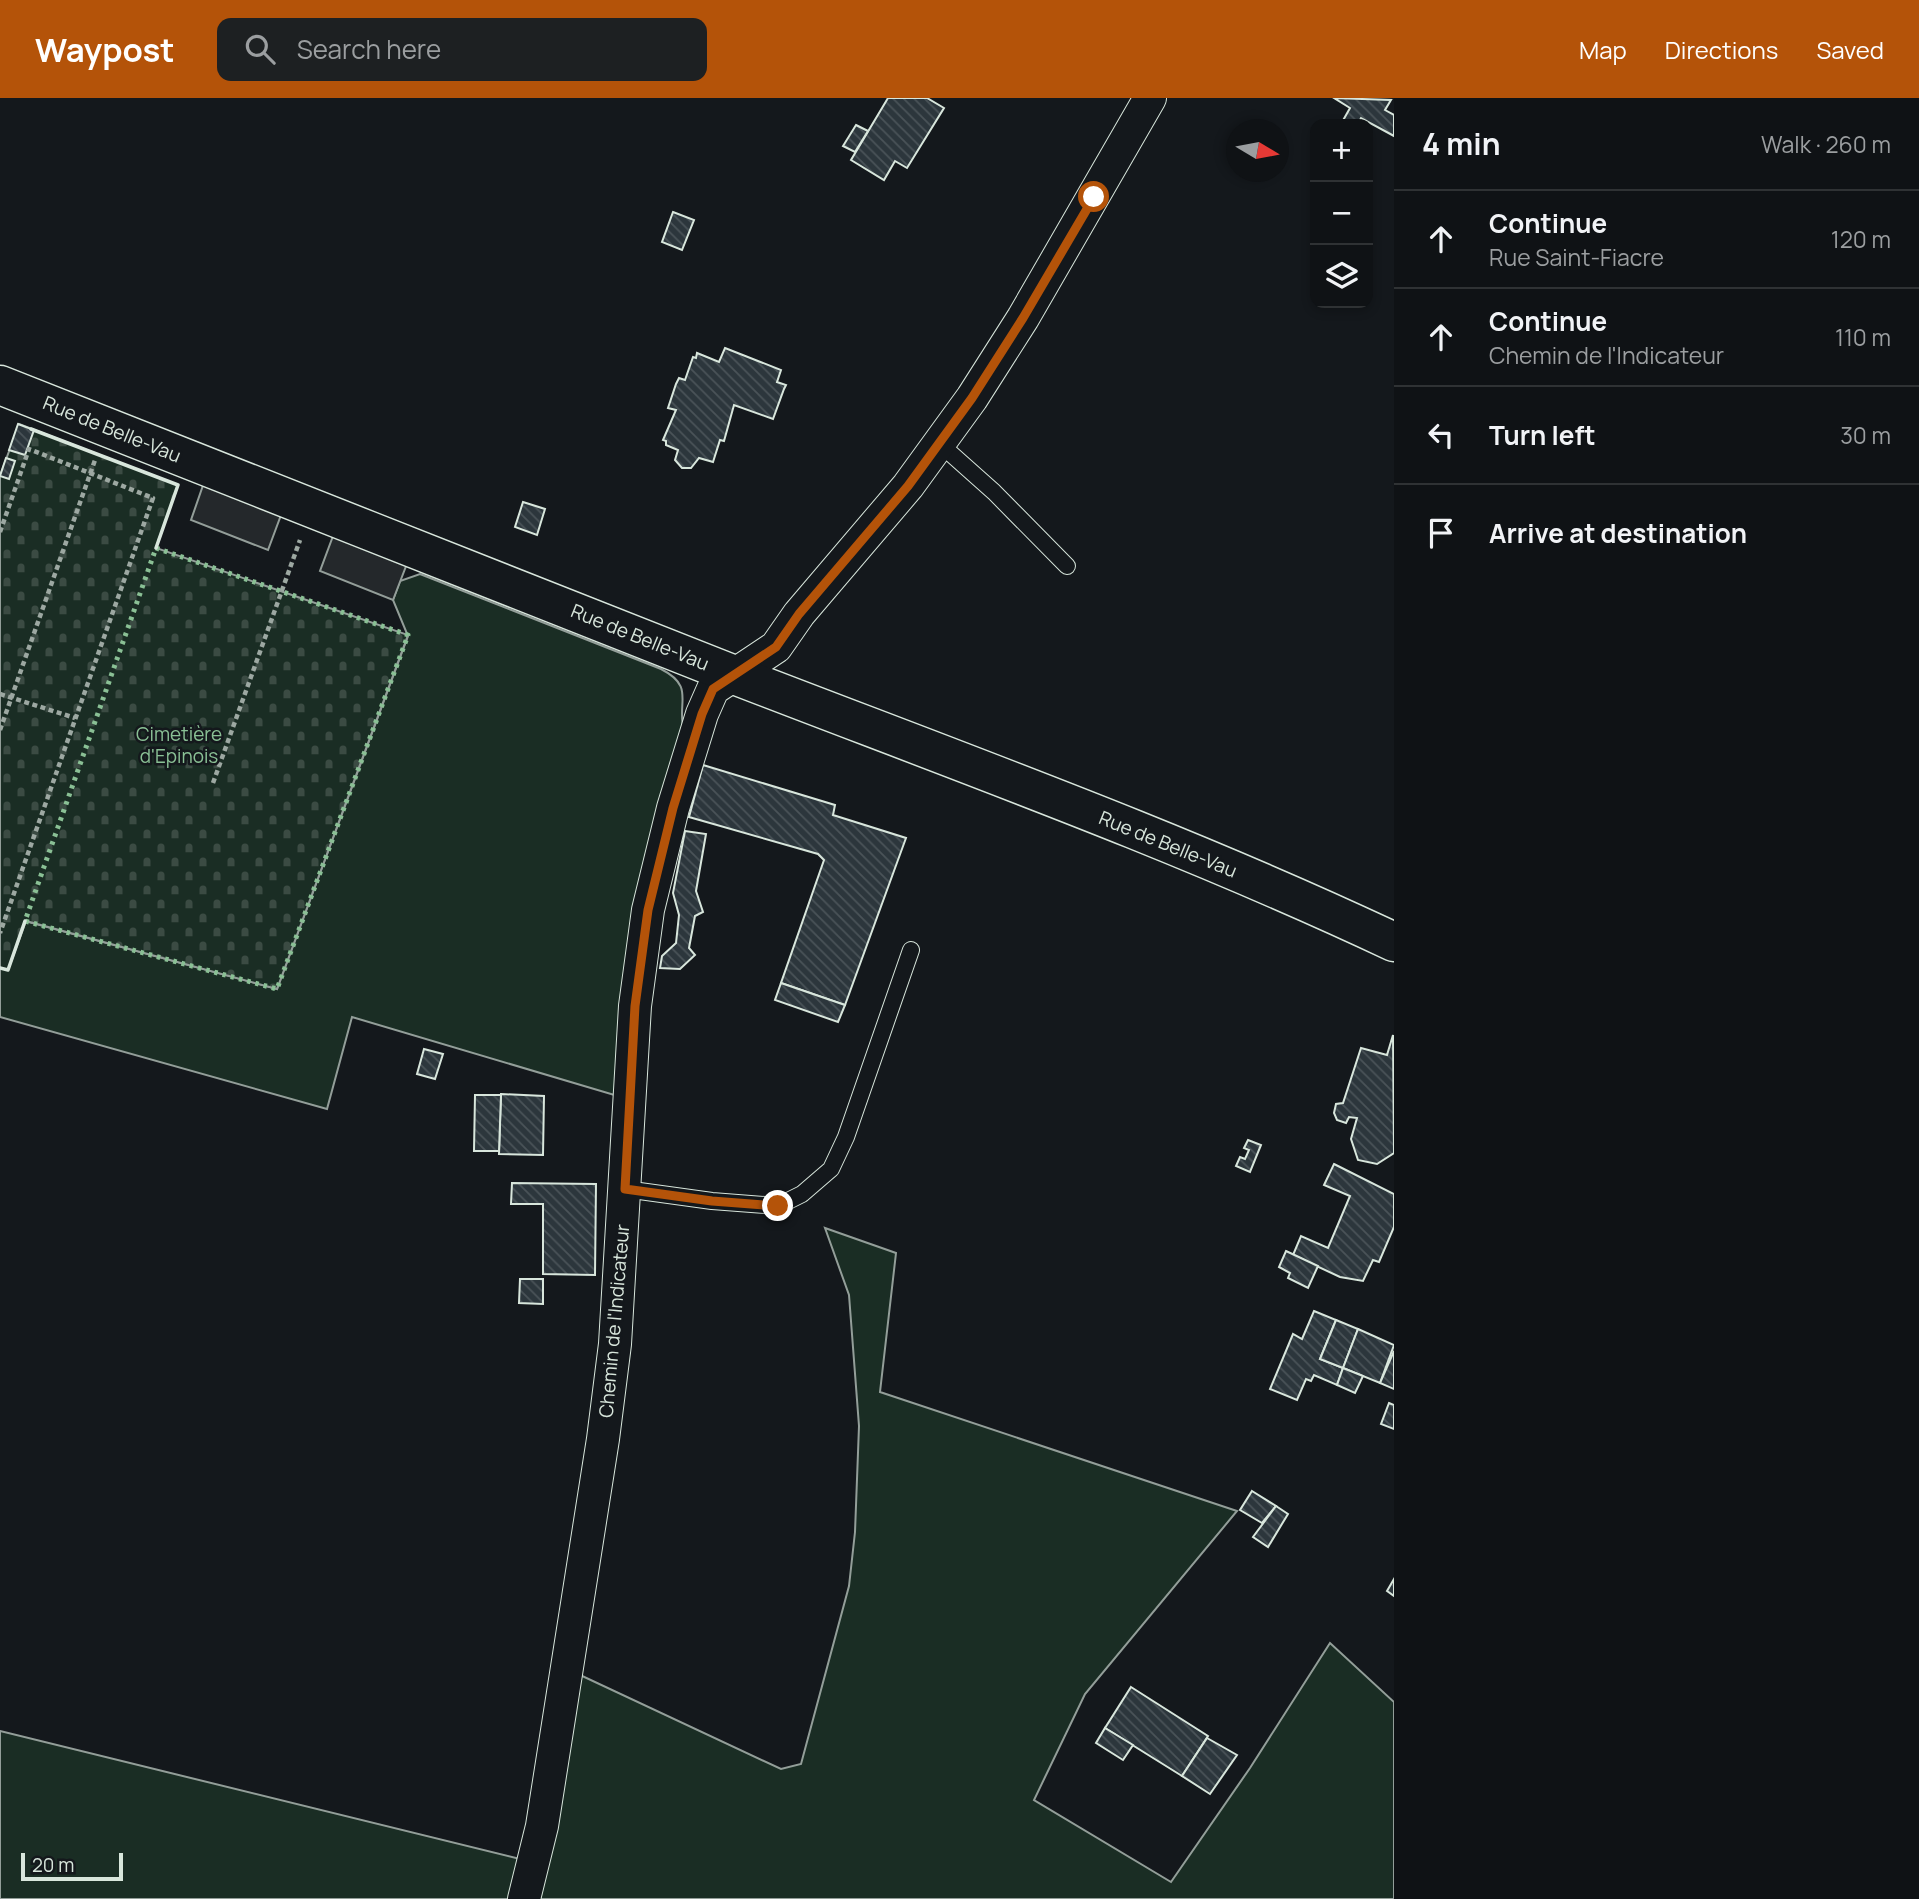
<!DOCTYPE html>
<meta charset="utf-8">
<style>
body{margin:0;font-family:Manrope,sans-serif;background:#1d2022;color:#f1f3f6}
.controls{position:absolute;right:21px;top:21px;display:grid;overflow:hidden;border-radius:14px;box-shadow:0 4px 10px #0003}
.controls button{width:63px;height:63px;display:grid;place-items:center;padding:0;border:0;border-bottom:2px solid #2f3234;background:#0f1215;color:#f1f3f6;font:35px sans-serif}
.compass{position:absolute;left:1226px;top:21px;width:63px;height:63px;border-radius:50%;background:#0f1215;box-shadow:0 4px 10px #0003;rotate:100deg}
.scale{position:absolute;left:21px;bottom:18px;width:102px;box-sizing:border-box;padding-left:7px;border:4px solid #d8e6dc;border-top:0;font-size:19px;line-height:24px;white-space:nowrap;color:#d8e6dc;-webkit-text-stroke:5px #14181c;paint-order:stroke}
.stop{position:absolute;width:21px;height:21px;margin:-16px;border:5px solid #b45309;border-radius:50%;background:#fff}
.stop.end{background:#b45309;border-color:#fff;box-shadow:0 2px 7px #0008}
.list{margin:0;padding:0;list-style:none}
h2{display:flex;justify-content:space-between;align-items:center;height:91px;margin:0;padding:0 28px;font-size:30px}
h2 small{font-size:23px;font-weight:400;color:#9b9ea0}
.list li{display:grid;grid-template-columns:46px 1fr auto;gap:21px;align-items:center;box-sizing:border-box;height:98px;padding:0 28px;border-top:2px solid #2f3234}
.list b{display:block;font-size:26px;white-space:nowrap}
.list p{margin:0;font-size:23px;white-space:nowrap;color:#9b9ea0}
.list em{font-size:23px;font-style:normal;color:#9b9ea0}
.icon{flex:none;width:38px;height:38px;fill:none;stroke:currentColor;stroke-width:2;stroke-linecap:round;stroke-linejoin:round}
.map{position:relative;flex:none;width:1394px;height:1801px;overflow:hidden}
header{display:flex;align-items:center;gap:42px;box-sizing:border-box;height:98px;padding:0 35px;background:#b45309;color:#fff}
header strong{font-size:33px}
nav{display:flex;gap:38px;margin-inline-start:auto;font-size:24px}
.search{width:490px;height:63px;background:#1d2022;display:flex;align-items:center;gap:18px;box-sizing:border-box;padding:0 24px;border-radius:14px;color:#9b9ea0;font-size:26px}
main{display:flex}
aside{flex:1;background:#0f1215}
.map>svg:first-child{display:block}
.grass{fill:#1a2d24;stroke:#939e99;stroke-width:2}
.cemetery{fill:url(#cemetery-stones);stroke:#939e99;stroke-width:2}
.parking{fill:#24282b;stroke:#939e99;stroke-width:2}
.building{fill:url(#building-back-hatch);stroke:#d8e6dc;stroke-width:2}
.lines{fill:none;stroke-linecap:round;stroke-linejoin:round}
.lane-casing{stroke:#d8e6dc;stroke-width:18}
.street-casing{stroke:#d8e6dc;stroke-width:34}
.secondary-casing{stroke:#d8e6dc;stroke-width:41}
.path{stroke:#9da8a2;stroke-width:4.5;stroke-dasharray:5 3.5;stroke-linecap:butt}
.lane{stroke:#14181c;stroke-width:16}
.street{stroke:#14181c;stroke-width:32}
.secondary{stroke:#14181c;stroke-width:38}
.hedge{stroke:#8ac095;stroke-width:5;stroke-dasharray:3.5 5;stroke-linecap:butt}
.wall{stroke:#d8e6dc;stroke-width:3.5}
.route{stroke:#b45309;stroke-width:9}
.labels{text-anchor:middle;stroke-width:5;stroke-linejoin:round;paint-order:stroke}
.street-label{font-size:19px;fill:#d8e6dc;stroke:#14181c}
.park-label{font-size:19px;fill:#8ac095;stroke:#14181c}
</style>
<header>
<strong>Waypost</strong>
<div class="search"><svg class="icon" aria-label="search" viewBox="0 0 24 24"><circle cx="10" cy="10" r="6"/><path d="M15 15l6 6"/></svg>Search here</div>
<nav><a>Map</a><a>Directions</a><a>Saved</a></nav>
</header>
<main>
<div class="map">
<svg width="1394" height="1801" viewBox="0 0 1394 1801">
<defs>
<pattern id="cemetery-stones" width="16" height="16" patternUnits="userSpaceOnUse" patternTransform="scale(1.75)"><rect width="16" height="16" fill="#1a2d24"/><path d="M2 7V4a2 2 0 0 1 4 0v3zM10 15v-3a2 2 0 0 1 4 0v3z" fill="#3b4b43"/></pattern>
<pattern id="building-back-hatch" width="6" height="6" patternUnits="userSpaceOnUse" patternTransform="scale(1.75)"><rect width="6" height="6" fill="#2c363c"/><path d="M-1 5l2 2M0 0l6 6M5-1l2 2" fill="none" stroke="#4a5358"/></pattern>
</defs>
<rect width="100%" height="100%" fill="#14181c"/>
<g class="grass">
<path d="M420,476L661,571C696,589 676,604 684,634L621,999L352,919L327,1011L0,919V870L8,872L25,823L277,891L408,538L393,502L400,483Z"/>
<polygon points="825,1130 896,1155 880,1294 1237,1413 1085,1596 1034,1702 1171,1784 1250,1670 1330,1545 1394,1604 1394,1801 538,1801 578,1576 781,1671 801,1666 849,1488 855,1434 859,1328 849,1197"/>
<polygon points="0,1633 524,1762 514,1801 0,1801"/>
</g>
<polygon class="cemetery" points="19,326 178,387 156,450 408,537 277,891 26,823 8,872 0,870 0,378"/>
<g class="parking">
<polygon points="209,370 287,401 268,452 191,422"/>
<polygon points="339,422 413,450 393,502 320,473"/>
</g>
<g class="building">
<polygon points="888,0 927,0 944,10 907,70 895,63 884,82 851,62"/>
<polygon points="1334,0 1391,2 1385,12 1394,17 1394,38 1361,20 1358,26 1341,26 1350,10"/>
<polygon points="856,27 868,33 855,54 843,48"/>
<polygon points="673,114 694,122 682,152 662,144"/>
<polygon points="725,250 781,272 777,284 786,287 784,291 773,321 734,307 724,343 720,342 713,364 699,360 691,370 682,370 675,362 678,352 666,347 666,343 663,342 676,312 668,310 676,286 679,280 685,282 693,259 696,260 697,255 719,264"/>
<polygon points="18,326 34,332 25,357 9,352"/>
<polygon points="6,360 15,363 9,381 0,378"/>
<polygon points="523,404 545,411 537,437 515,429"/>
<polygon points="703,667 835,707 833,717 906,740 845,907 781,885 824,762 818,756 689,719"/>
<polygon points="685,733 706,736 696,793 703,814 695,818 689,850 695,857 680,871 660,870 662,858 676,845 679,817 673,795"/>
<polygon points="781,885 845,907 838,924 775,902"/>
<polygon points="1393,937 1394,1055 1377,1066 1358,1062 1351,1041 1357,1020 1349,1019 1346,1025 1337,1022 1334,1015 1336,1006 1343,1005 1361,950 1387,957"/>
<polygon points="424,951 443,956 435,981 417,976"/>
<polygon points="501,996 544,998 543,1057 499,1056"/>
<polygon points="475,997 501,997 499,1053 474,1053"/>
<polygon points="1248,1042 1261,1047 1250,1074 1236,1068 1240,1059 1245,1061 1249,1052 1244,1050"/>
<polygon points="1334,1066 1394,1096 1394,1129 1379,1164 1373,1162 1363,1183 1340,1179 1293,1157 1301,1138 1328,1150 1350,1098 1324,1087"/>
<polygon points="512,1085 596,1086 595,1177 543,1176 543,1106 511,1106"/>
<polygon points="1286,1153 1318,1168 1308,1190 1288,1180 1290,1175 1279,1169"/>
<polygon points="520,1181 543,1181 543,1206 519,1205"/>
<polygon points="1314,1213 1336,1222 1320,1261 1343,1270 1337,1287 1314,1277 1311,1283 1306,1281 1297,1302 1270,1291 1293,1236 1302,1241"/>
<polygon points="1336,1222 1358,1231 1343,1270 1320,1261"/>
<polygon points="1358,1231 1394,1247 1380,1285 1343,1270"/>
<polygon points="1394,1253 1394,1291 1380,1285"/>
<polygon points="1343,1270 1363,1278 1355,1295 1337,1287"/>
<polygon points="1389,1305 1394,1307 1394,1331 1381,1326"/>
<polygon points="1252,1393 1276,1408 1262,1425 1240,1412"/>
<polygon points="1276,1408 1288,1416 1268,1449 1253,1439"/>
<polygon points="1394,1481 1394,1498 1387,1493"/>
<polygon points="1131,1589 1208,1638 1182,1678 1105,1630"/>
<polygon points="1105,1630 1133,1647 1123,1662 1096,1645"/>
<polygon points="1207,1640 1237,1657 1210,1696 1182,1678"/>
</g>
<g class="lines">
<defs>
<g id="lane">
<polyline points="939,345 994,394 1067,468"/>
<polyline points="625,1091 712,1103 778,1108 802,1096 831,1071 846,1039 911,852"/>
</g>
<polyline id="street" points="524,1801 542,1728 603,1341 615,1246 635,908 648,812 673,710 702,616 713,591 776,549 799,516 908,388 972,300 1023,220 1150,0"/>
<path id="secondary" d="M0,287C246,383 491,482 737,578C957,663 1180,743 1394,844"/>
</defs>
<use href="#lane" class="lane-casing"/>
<use href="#street" class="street-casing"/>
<use href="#secondary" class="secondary-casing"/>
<g class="path">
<polyline points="0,434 29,351 153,400 0,835"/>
<polyline points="0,596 75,620"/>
<polyline points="0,632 95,362"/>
<polyline points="213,685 300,442"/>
</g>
<use href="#lane" class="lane"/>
<use href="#street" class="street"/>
<use href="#secondary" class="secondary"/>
<polygon class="hedge" points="156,450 408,537 277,891 25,823"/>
<g class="wall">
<polyline points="31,331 178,387 156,450"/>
<polyline points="0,870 8,872 25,823"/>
</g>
</g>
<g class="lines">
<polyline class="route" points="778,1108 712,1103 625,1091 635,908 648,812 673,710 702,616 713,591 776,549 799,516 908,388 972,300 1023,220 1094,99"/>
</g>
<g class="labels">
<g class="street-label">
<text transform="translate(112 331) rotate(22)" y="7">Rue de Belle-Vau</text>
<text transform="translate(640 539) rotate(22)" y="7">Rue de Belle-Vau</text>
<text transform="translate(1168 746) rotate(22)" y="7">Rue de Belle-Vau</text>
<text transform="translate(614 1223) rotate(-85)" y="7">Chemin de l'Indicateur</text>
</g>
<g class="park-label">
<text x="179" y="643">Cimetière<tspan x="179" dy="22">d'Epinois</tspan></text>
</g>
</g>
</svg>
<div class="controls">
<button>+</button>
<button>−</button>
<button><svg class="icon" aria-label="layers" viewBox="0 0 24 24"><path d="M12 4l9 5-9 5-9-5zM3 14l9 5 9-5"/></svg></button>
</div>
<svg class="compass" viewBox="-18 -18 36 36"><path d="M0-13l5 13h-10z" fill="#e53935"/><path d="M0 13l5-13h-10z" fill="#9b9ea0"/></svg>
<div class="scale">20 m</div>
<div class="stop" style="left:1094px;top:99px"></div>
<div class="stop end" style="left:778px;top:1108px"></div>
</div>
<aside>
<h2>4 min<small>Walk · 260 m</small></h2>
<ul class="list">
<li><svg class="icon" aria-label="ahead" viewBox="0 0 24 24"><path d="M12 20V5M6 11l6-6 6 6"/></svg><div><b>Continue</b><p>Rue Saint-Fiacre</p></div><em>120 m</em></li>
<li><svg class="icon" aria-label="ahead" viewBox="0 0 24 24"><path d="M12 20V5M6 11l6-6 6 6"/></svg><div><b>Continue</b><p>Chemin de l'Indicateur</p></div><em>110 m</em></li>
<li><svg class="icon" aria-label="left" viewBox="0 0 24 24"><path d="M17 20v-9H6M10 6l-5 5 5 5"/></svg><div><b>Turn left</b></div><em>30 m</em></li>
<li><svg class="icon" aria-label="arrive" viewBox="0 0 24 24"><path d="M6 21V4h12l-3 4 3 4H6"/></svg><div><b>Arrive at destination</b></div></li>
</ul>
</aside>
</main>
